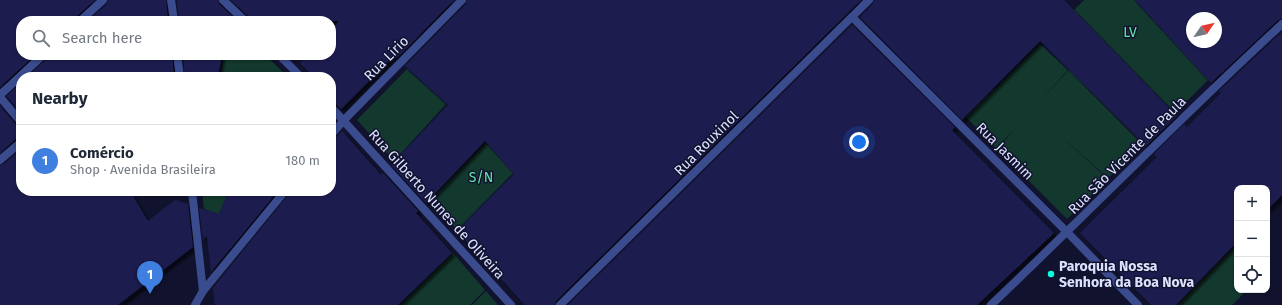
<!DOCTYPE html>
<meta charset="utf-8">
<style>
body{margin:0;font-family:"Fira Sans",sans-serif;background:#f2f2f3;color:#1f2937}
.controls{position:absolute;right:12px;bottom:12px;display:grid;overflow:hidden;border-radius:8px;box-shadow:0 1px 3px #0004}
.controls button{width:36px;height:36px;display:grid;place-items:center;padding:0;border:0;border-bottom:1px solid #e0e1e3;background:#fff;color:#1f2937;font:20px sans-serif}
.compass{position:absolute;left:1186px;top:12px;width:36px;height:36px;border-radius:50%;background:#fff;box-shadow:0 1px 3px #0004;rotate:56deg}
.you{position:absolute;left:859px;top:142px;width:14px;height:14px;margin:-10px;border:3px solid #fff;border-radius:50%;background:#1a73e8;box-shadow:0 0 0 6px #1a73e833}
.badge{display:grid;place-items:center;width:26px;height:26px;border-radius:50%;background:#158982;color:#fff;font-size:13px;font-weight:700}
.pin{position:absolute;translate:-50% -33px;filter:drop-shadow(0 1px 2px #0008)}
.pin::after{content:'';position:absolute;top:21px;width:14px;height:12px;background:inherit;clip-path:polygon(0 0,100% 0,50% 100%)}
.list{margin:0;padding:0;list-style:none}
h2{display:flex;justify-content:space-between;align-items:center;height:52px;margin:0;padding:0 16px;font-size:17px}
h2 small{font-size:13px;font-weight:400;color:#747a83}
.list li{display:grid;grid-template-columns:26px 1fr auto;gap:12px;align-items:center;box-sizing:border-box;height:72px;padding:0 16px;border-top:1px solid #e0e1e3}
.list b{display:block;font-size:15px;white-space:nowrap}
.list p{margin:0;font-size:13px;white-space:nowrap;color:#747a83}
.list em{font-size:13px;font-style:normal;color:#747a83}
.icon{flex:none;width:22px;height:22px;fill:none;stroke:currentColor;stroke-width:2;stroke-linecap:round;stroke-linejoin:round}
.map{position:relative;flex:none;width:1282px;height:305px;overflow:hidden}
.search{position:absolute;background:#fff;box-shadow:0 1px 3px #0004;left:16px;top:16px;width:320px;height:44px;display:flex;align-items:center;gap:10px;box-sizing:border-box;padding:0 14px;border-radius:16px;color:#747a83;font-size:15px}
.panel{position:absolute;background:#fff;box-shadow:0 1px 3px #0004;left:16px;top:72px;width:320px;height:124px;border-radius:16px}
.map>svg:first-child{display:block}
.green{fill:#13382e}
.building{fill:#1c1e4f;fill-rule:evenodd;filter:url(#shadow)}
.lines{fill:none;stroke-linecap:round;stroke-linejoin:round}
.minor{stroke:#3a4b8e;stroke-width:8}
.poi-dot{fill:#09ffdd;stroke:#11132e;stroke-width:1.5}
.labels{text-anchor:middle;stroke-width:3;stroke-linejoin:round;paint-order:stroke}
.park-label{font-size:14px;fill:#62e6a5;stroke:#11132e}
.street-label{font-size:14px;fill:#dde1ff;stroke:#11132e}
.poi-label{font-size:14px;font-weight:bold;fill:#dde1ff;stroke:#11132e;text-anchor:start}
</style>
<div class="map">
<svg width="1282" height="305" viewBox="0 0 1282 305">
<defs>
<filter id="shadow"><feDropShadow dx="3.5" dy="3.5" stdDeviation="1" flood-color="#0009"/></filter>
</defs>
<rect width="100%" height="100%" fill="#11132e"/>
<g class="green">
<polygon points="1084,0 1134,0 1208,80 1175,113 1074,10"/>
<polygon points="1040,44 1068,70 1039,102 1069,70 1143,145 1108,178 1054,130 1108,179 1067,219 997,149 1016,128 996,148 966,117"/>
<polygon points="224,55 265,55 288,77 220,77"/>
<polygon points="407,69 446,104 394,161 357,120"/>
<polygon points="486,143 513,173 457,230 430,200"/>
<polygon points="202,191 229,191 219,214 204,209"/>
<polygon points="1237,244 1237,290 1247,290 1232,305 1177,305"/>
<polygon points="453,253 485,290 470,305 400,305"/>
<polygon points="486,291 498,305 472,305"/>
</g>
<g class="building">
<polygon points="0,0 95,0 76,17 75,21 21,21 21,55 35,55 0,87"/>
<polygon points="108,0 166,0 168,21 88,21 107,4"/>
<polygon points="177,0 218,0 219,4 237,21 179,21"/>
<polygon points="231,0 454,0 397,58 394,56 341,109 335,103 331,102 331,77 314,77 300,63 308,55 331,55 331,30 339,21 250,21 249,17"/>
<polygon points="467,0 861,0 556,301 555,305 525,305 457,231 514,174 485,141 426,203 391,165 448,105 405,66 466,4"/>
<polygon points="874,0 1064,0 1177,116 1146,146 1040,41 962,120 860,17 873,4"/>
<path d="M1135,0H1282V19L1278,20L1211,83ZM1192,18H1216V42H1192Z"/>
<polygon points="852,25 955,127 952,130 1054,233 977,305 568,305"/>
<polygon points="1282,32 1282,195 1267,210 1267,188 1237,188 1237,242 1176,305 1151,305 1080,233 1157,157 1154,154 1184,124 1187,127 1221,93 1219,91"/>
<polygon points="48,55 172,55 174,77 27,77 47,59"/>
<polygon points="183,55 222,55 218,77 185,77"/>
<polygon points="21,83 21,113 7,96"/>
<polygon points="0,106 17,126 21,127 21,137 17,138 0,153"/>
<polygon points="342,131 381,175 383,173 418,211 416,213 452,253 398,305 215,305 213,288 289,194 290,191 331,191 331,140 335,139"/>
<polygon points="21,149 21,191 130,191 148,221 175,200 188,204 193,247 118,305 0,305 0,165 4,164"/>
<polygon points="229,191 278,191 211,272 207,236 203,239 199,208 219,214"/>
</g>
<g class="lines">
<g class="minor">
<polyline points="171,0 174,21"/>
<polyline points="223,0 245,21"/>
<polyline points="852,17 1067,232 1138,305"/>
<polyline points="80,21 103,0"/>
<polyline points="177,55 180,77"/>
<polyline points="279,55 301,77"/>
<polyline points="0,95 43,55"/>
<polyline points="0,97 21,122"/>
<polyline points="331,107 511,305"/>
<polyline points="331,135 344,120 462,0"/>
<polyline points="0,160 21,142"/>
<polyline points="192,191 203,291"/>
<polyline points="195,305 203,291 285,191"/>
<polyline points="560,305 869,0"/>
<path d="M991,305C1089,212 1183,115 1282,24"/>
</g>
</g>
<circle class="poi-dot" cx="1051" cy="274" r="4"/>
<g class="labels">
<g class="park-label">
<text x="1130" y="37">LV</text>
<text x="481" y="182">S/N</text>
</g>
<g class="street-label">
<text transform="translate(386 58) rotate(-45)" y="5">Rua Lírio</text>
<text transform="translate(706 143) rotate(-45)" y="5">Rua Rouxinol</text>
<text transform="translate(1005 151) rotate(45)" y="5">Rua Jasmim</text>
<text transform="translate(1127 155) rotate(-45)" y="5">Rua São Vicente de Paula</text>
<text transform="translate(437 204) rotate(48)" y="5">Rua Gilberto Nunes de Oliveira</text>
</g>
<g class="poi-label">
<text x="1059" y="271">Paroquia Nossa<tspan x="1059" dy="16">Senhora da Boa Nova</tspan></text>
</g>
</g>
</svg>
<div class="controls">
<button>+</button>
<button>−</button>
<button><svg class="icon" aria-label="locate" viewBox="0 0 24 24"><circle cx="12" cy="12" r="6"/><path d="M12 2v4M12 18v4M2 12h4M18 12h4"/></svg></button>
</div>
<svg class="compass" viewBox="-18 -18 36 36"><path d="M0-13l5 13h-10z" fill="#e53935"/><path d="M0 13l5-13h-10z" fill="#747a83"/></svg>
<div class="you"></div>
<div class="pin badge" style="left:150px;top:294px;background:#3f7fe0">1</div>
<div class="search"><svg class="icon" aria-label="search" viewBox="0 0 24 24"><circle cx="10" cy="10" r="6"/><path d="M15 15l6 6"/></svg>Search here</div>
<section class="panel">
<h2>Nearby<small></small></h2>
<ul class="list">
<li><span class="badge" style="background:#3f7fe0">1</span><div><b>Comércio</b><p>Shop · Avenida Brasileira</p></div><em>180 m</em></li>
</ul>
</section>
</div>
